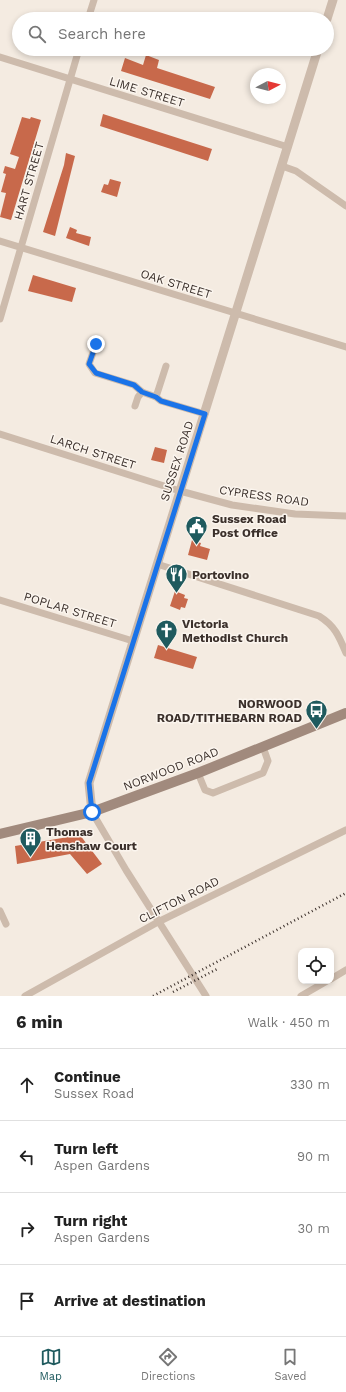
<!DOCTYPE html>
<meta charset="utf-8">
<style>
body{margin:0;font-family:"Work Sans",sans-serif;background:#f6f6f6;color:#222}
.controls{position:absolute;right:12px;bottom:12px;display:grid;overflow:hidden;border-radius:8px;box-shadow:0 2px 6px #0003}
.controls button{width:36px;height:36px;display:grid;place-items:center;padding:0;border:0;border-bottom:1px solid #e0e0e0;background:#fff;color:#222;font:20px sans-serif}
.compass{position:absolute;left:250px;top:68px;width:36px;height:36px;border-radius:50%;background:#fff;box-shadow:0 2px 6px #0003;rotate:83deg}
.stop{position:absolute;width:12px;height:12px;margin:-9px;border:3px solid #1a73e8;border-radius:50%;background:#fff}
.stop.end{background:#1a73e8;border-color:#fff;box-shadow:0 1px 4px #0008}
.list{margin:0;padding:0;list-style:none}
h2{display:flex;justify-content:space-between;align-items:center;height:52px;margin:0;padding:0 16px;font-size:17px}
h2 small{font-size:13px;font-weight:400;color:#767676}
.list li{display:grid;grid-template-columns:26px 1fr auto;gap:12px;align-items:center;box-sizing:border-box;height:72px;padding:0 16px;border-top:1px solid #e0e0e0}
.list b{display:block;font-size:15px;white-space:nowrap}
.list p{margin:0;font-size:13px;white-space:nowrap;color:#767676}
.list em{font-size:13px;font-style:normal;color:#767676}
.icon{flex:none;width:22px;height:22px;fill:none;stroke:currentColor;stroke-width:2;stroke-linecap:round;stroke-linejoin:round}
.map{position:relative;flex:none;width:346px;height:996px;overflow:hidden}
.search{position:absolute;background:#fff;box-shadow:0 2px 6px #0003;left:12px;right:12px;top:12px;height:44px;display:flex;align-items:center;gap:10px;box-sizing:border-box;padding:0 14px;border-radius:22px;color:#767676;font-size:15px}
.sheet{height:340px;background:#fff}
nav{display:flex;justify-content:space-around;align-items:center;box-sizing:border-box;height:56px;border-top:1px solid #e0e0e0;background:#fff;font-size:11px;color:#767676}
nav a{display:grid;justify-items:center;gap:2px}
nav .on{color:#1f5a5e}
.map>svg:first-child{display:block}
.building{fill:#c8694b}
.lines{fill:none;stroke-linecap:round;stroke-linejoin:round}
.minor{stroke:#cdbbac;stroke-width:7}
.tertiary{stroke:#cdbbac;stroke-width:9}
.secondary{stroke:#a18a7d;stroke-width:10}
.rail{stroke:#3b302b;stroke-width:2.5;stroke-dasharray:1 3;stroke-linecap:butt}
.route{stroke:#1a73e8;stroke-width:5}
.labels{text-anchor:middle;stroke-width:3;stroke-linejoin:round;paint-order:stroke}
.street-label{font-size:12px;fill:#3b302b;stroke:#fbf5ee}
.poi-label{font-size:12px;font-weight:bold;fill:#3b302b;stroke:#fbf5ee;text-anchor:start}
</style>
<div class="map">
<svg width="346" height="996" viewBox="0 0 346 996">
<rect width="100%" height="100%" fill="#f4ebe1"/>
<g class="building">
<polygon points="146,55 159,60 157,68 215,87 210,99 121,71 125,58 143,65"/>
<polygon points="103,114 212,149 208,161 100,126"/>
<polygon points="22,117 30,119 31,117 41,120 11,220 0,217 6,193 1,192 6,174 3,173 5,166 15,169 19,157 10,154"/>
<polygon points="66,153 75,156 55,236 43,232 64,165"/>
<polygon points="110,179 121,182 117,197 101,192 104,184 108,185"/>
<polygon points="70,227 77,230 76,233 91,237 89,246 66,238"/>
<polygon points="33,275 76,288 72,302 28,291"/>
<polygon points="155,447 167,450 164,463 151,460"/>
<polygon points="192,540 201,543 200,546 210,549 207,560 188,555"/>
<polygon points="175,591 185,595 184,598 188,599 185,608 181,607 180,610 170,606"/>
<polygon points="158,645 197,657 193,669 154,658"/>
<polygon points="80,835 102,864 87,874 70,854 17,864 15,846"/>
</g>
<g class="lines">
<g class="minor">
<polyline points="88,19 94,0"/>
<polyline points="0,57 288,147"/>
<polyline points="282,166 296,171 346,206"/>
<polyline points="0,241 346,347"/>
<polyline points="0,319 79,49"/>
<polyline points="96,344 89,364 95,373 134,385 142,392 156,397 161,401 205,414"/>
<polyline points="156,397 166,366"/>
<polyline points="135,406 138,397 142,392"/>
<polyline points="0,434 180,491 232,505 295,514 346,516"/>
<path d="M157,564L319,616C335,626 339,636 346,653"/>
<polyline points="0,600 133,641"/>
<polyline points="198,773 205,790 213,793 263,773 268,761 263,747"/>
<polyline points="92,812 126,870 206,996"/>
<polyline points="0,911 6,924"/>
<polyline points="331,979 346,970"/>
<polyline points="25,996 158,922 346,830"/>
<polyline points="301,996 327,981"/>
</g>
<g class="tertiary">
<polyline points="327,19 333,0"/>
<polyline points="92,812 89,783 318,49"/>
</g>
<polyline class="secondary" points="0,834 92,812 198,773 346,713"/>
<g class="rail">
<polyline points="173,992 219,968"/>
<polyline points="153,996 346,893"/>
</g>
</g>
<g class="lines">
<polyline class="route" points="92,812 89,783 205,414 161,401 156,397 142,392 134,385 96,373 89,364 96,344"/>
</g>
<defs>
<symbol id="civic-pin" viewBox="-11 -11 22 30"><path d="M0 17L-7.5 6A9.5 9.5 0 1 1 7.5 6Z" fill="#1f5a5e" stroke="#fbf5ee"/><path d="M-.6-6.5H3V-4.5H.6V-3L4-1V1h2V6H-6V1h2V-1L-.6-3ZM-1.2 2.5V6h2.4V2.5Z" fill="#fff"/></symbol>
<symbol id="restaurant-pin" viewBox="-11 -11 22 30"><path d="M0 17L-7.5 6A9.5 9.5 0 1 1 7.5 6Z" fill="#1f5a5e" stroke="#fbf5ee"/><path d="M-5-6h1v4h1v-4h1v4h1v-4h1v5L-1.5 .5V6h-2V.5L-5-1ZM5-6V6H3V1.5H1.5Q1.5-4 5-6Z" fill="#fff"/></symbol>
<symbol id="church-pin" viewBox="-11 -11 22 30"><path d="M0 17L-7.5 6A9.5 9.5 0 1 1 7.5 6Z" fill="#1f5a5e" stroke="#fbf5ee"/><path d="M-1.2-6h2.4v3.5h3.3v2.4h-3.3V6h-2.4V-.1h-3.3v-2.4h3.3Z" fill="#fff"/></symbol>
<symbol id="bus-pin" viewBox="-11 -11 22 30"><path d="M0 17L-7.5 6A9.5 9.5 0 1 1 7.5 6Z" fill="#1f5a5e" stroke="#fbf5ee"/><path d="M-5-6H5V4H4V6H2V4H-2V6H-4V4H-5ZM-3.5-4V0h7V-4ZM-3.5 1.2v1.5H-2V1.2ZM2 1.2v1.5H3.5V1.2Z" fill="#fff"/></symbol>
<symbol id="building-pin" viewBox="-11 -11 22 30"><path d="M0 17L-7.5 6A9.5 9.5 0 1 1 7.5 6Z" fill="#1f5a5e" stroke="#fbf5ee"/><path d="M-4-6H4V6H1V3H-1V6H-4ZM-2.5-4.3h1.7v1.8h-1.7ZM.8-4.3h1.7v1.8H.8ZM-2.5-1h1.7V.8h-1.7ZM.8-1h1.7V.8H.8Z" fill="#fff"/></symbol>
</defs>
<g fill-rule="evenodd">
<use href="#civic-pin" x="184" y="514" width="25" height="34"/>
<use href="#restaurant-pin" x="164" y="562" width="25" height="34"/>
<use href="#church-pin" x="154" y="618" width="25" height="34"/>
<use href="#bus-pin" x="304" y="698" width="25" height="34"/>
<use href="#building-pin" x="18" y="826" width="25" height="34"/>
</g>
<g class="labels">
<g class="street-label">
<text transform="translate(147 92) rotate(17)" y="4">LIME STREET</text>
<text transform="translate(29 181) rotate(-74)" y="4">HART STREET</text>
<text transform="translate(176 284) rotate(17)" y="4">OAK STREET</text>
<text transform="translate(93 452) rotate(18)" y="4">LARCH STREET</text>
<text transform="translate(177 461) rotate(-72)" y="4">SUSSEX ROAD</text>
<text transform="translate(264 496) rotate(8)" y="4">CYPRESS ROAD</text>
<text transform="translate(70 610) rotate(17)" y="4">POPLAR STREET</text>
<text transform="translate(171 769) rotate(-21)" y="4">NORWOOD ROAD</text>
<text transform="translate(179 900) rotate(-27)" y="4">CLIFTON ROAD</text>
</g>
<g class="poi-label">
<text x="212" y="523">Sussex Road<tspan x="212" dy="14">Post Office</tspan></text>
<text x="192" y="579">Portovino</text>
<text x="182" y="628">Victoria<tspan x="182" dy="14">Methodist Church</tspan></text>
<text x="302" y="708" text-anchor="end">NORWOOD<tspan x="302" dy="14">ROAD/TITHEBARN ROAD</tspan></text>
<text x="46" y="836">Thomas<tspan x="46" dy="14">Henshaw Court</tspan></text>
</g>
</g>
</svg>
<div class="controls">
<button><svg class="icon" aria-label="locate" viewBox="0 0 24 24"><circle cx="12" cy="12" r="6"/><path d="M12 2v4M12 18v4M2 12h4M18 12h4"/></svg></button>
</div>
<svg class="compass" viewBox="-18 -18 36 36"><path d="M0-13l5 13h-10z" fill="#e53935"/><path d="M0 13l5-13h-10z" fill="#767676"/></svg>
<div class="stop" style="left:92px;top:812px"></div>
<div class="stop end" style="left:96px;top:344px"></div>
<div class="search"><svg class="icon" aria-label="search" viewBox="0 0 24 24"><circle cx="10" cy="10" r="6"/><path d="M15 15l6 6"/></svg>Search here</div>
</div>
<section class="sheet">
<h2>6 min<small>Walk · 450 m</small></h2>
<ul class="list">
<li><svg class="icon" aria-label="ahead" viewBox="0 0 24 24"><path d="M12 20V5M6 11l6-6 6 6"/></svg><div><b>Continue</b><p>Sussex Road</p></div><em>330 m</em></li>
<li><svg class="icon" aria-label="left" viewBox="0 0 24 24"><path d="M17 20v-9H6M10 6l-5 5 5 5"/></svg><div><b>Turn left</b><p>Aspen Gardens</p></div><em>90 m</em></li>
<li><svg class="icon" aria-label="right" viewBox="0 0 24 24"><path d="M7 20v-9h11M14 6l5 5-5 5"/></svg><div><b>Turn right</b><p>Aspen Gardens</p></div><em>30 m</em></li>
<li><svg class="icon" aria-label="arrive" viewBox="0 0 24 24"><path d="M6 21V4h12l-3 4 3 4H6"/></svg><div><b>Arrive at destination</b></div></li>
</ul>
</section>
<nav>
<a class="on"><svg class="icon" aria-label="map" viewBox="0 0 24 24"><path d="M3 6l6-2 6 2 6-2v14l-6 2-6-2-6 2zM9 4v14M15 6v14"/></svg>Map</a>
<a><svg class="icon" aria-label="directions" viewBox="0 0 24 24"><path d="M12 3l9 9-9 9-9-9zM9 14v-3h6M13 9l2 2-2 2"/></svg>Directions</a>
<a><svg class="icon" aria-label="saved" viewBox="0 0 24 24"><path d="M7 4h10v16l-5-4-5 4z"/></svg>Saved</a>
</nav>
